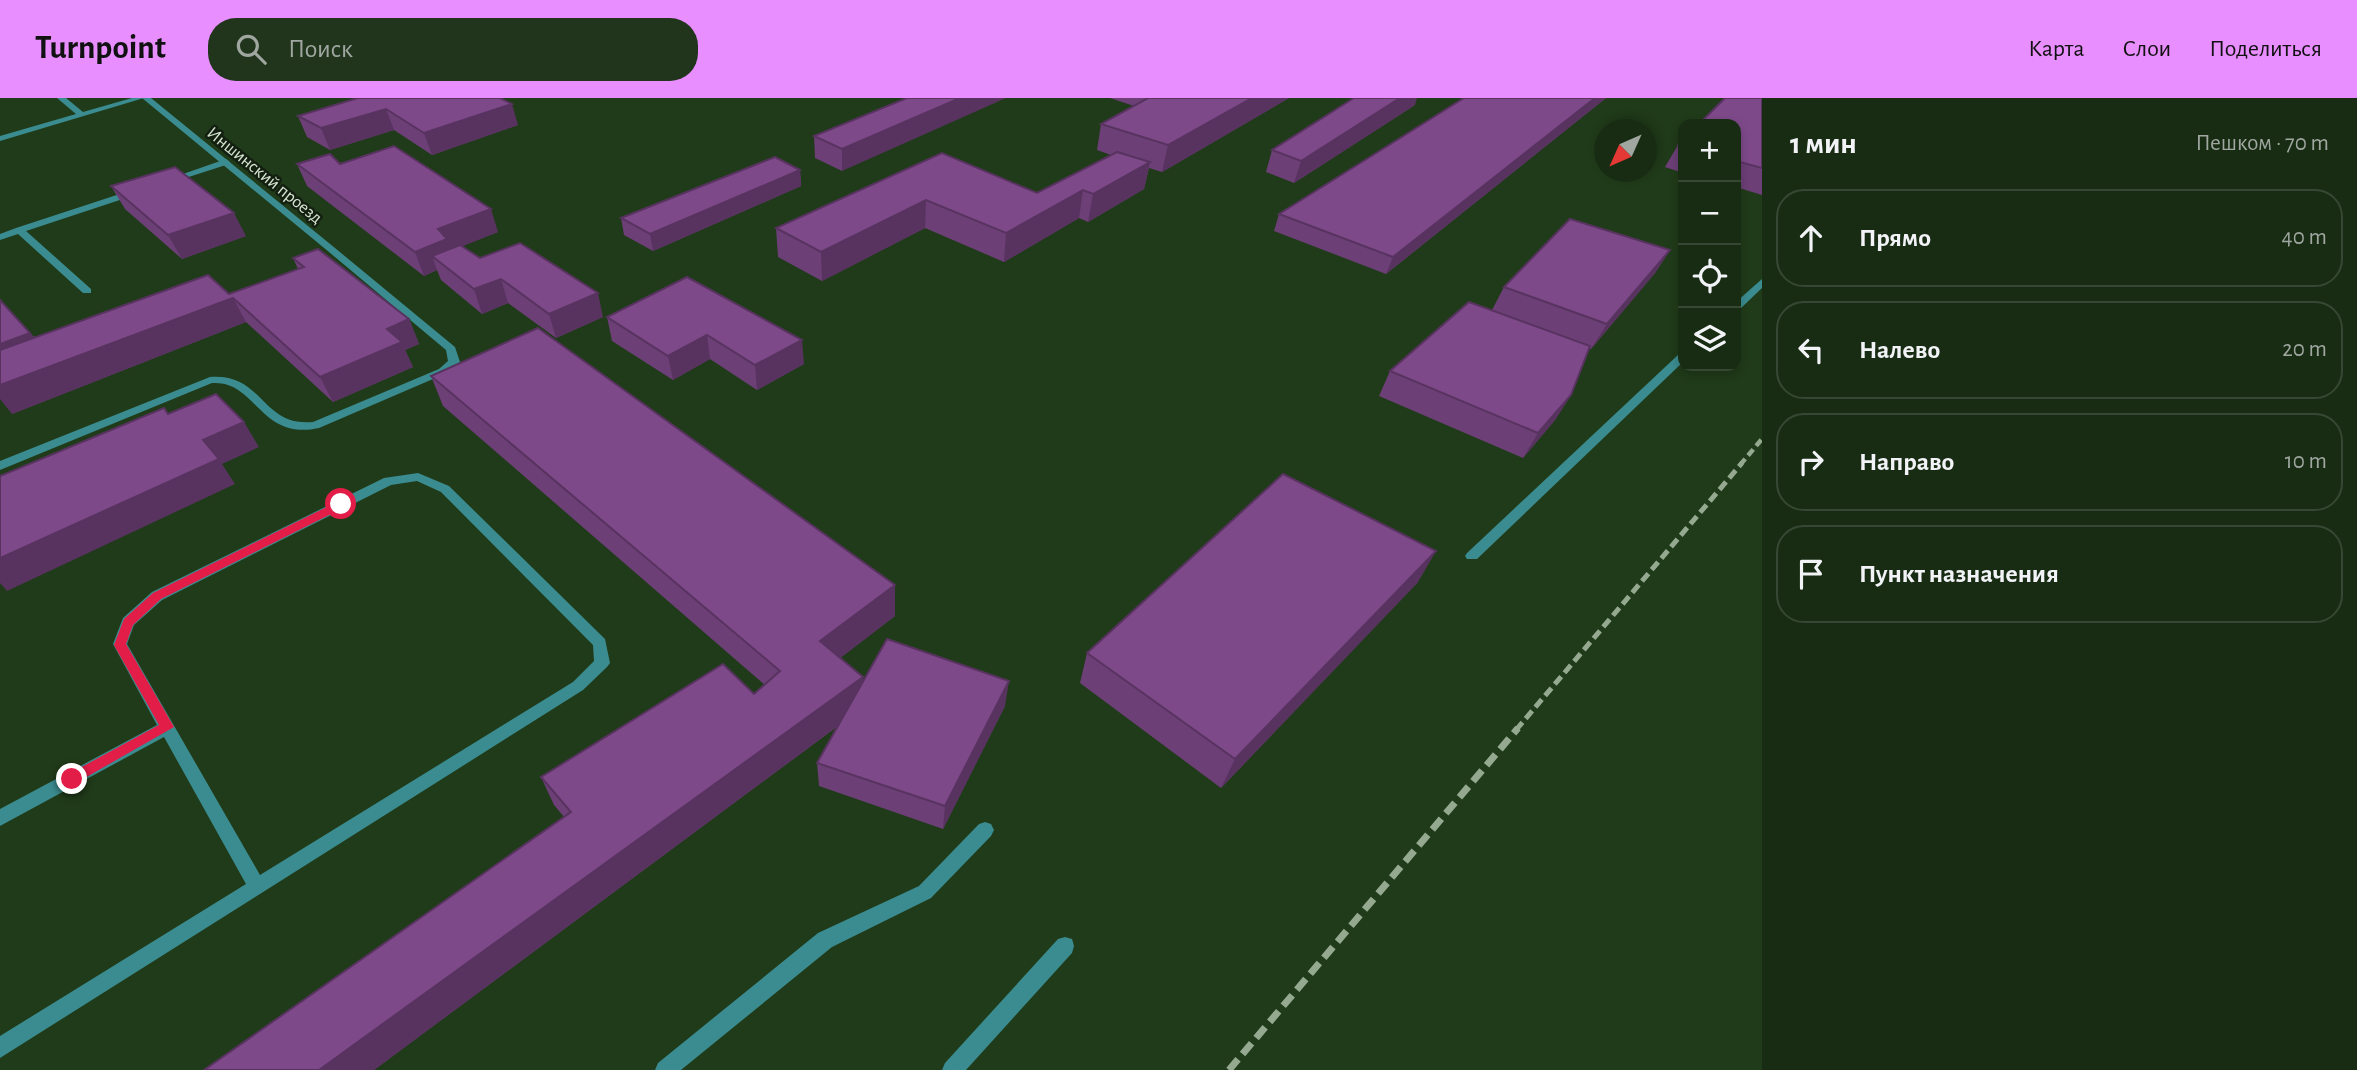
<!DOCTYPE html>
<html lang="ru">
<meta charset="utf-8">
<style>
body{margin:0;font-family:"Alegreya Sans",sans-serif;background:#21341c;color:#f1f3f6}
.controls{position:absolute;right:21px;top:21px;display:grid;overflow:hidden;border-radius:14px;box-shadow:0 4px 10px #0003}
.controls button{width:63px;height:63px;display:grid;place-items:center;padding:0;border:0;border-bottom:2px solid #364833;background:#182c13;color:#f1f3f6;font:35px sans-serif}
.compass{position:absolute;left:1594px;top:21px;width:63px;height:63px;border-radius:50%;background:#182c13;box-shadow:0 4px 10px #0003;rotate:225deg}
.stop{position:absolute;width:21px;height:21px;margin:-16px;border:5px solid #e11d48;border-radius:50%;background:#fff}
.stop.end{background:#e11d48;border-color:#fff;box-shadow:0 2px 7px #0008}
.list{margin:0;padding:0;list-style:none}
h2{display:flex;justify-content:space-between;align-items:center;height:91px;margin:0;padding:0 28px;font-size:30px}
h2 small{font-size:23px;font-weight:400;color:#9fa7a0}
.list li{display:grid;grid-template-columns:46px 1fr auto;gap:21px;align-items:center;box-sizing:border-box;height:98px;margin:0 14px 14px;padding:0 14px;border:2px solid #364833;border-radius:28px}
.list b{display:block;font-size:26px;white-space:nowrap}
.list em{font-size:23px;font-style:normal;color:#9fa7a0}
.icon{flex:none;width:38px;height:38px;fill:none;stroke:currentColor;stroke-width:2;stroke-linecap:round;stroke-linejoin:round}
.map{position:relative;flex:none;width:1762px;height:972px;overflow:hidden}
header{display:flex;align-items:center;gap:42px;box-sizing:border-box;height:98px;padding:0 35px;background:#e88eff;color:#111}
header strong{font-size:33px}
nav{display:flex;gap:38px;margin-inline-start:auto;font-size:24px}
.search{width:490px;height:63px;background:#21341c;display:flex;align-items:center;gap:18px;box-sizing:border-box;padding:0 24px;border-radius:28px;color:#9fa7a0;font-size:26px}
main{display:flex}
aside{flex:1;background:#182c13}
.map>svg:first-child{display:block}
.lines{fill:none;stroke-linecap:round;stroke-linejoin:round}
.service{fill:#3b8c90;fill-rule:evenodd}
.minor{fill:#3b8c90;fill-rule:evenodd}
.rail-far2{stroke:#95a990;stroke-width:4.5;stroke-dasharray:8 4.5;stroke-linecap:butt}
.rail-far1{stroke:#95a990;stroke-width:5;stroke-dasharray:10 5;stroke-linecap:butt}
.rail{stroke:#95a990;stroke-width:7;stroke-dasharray:14 7;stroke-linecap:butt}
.wall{fill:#6c3f76}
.shaded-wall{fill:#583360}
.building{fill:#7d4989;stroke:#583360;stroke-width:2}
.route{fill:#e11d48}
.labels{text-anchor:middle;stroke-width:5;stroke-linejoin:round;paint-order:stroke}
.far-street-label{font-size:18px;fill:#d5e5d1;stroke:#131f10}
</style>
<header>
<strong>Turnpoint</strong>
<div class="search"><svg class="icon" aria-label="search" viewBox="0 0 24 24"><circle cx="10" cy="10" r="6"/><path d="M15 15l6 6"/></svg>Поиск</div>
<nav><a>Карта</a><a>Слои</a><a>Поделиться</a></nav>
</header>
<main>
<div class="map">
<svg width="1762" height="972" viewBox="0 0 1762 972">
<rect width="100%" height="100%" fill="#203b19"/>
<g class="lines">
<g class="service">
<polygon points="57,0 66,0 83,14 132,0 144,0 0,43 0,38 76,16"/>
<polygon points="226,61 230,64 229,66 170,85 163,83"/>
<polygon points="135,91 139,94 138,96 26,133 91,191 91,195 83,195 18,136 0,142 0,136 16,130"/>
<path d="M329,150H335L455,249L460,264L447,275L319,330C259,343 257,282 212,285L0,372V363L210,279C264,275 261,329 313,324L439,271L448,263L446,252L329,154Z"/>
<polygon points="1762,181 1762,190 1740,211 1736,212 1736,204"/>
<polygon points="1683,255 1683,264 1477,461 1467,461 1465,458 1467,455 1679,256"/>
<path d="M418,375L449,388L605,541L610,565L607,569L583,592L0,960V938L246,786L164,639L0,728V711L157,627L113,546L123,520L152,494L384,380ZM417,383L441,394L593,547L594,563L573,584L260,777L127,546L134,527L162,502L391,387Z"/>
<polygon points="985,724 991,726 994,732 991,738 931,800 832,849 681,972 655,972 658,965 818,835 919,788 979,726"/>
<polygon points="1065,839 1072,841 1074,848 1072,855 966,972 942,972 945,965 1058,841"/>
</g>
<polygon class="minor" points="142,0 151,0 335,150 335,154 329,154"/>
<polyline class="rail-far2" points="1740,367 1762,341"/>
<polyline class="rail-far1" points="1516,632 1742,365"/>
<polyline class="rail" points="1229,972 1518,630"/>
</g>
<g class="wall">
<polygon points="358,0 518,27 432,57 394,32 330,52 307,39 298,18"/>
<polygon points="907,0 842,73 815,60 814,38"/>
<polygon points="1110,0 1289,0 1162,74 1149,70 1144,91 1088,124 1079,120 1004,164 925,130 822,183 778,159 776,130 942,55 1037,95 1111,57 1097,52 1101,26 1134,8"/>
<polygon points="1464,0 1606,0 1386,176 1274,133 1279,116"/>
<polygon points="1762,0 1762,97 1736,89 1736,26"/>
<polygon points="1415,7 1294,85 1266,74 1272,52"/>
<polygon points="1683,42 1683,75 1665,69 1678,47"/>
<polygon points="297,66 340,66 498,134 462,148 480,160 603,219 556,240 508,205 482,216 441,182 437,172 424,178 307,88"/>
<polygon points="800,72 801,88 653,153 624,137 621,120"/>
<polygon points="111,88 246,138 182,161 125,111"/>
<polygon points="1670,152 1655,175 1591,251 1589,250 1571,297 1555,322 1523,360 1379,298 1390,273 1492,212 1504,189"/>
<polygon points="293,160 409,221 419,246 405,252 413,269 333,304 246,224 12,316 30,235 34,239 229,196 298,171"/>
<polygon points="687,179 804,266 757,292 710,261 673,282 612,243 607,219"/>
<polygon points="431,278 895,487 895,518 840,560 863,579 863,584 1005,608 943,731 819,688 817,665 838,628 374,972 204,972 564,719 554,707 541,679 754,596 765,587 443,308"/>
<polygon points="1418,484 1221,690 1080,585 1087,555"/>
</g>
<g class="shaded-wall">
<polygon points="960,0 1006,0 842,73 842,51"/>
<polygon points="1252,0 1289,0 1162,74 1168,47"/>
<polygon points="1400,0 1417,0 1415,7 1294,85 1301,63"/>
<polygon points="1595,0 1606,0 1386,176 1393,159"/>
<polygon points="512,6 518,27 432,57 424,35"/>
<polygon points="386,11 394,32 330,52 321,30"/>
<polygon points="1150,64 1144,91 1088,124 1093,96"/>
<polygon points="800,72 801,88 653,153 650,136"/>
<polygon points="1083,92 1079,120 1004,164 1006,135"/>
<polygon points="926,102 925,130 822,183 821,154"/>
<polygon points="491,111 498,134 451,153 432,158 437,172 424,178 415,154 438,131"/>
<polygon points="234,115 246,138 182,161 168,137"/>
<polygon points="1670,152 1655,175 1591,251 1607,226"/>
<polygon points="501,181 508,205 482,216 474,191"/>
<polygon points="598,195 603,219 556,240 549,216"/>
<polygon points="233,200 246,224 12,316 0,301 0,287"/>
<polygon points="409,221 419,246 405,252 413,269 333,304 320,279 387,231"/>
<polygon points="30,235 48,259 0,278 0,246"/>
<polygon points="707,237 710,261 673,282 668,258"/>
<polygon points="802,242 804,266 757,292 755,267"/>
<polygon points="1571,297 1555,322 1523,360 1538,335"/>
<polygon points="244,324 259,349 222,366 235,386 7,493 0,485 0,460 203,342"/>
<polygon points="1436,453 1418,484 1221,690 1235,661"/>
<polygon points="895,487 895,518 822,574 820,543"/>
<polygon points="863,579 863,609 374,972 319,972"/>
<polygon points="1009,583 1005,608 943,731 945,708"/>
</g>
<g class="building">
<polygon points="358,0 500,0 512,6 424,35 386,11 321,30 298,18"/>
<polygon points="907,0 960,0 842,51 814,38"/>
<polygon points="1148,0 1252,0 1168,47 1101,26"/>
<polygon points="1354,0 1400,0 1301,63 1272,52"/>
<polygon points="1464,0 1595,0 1393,159 1279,116"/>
<polygon points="1725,0 1762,0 1762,70 1736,63 1736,26 1699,26"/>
<polygon points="1683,42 1683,49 1678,47"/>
<polygon points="394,48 491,111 438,131 447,141 415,154 297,66 330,56 340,66"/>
<polygon points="1117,54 1150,64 1093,96 1083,92 1006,135 926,102 821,154 776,130 942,55 1037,95"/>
<polygon points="775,59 800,72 650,136 621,120"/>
<polygon points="175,69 234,115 168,137 111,88"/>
<polygon points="1570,121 1670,152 1607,226 1504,189"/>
<polygon points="520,145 598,195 549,216 501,181 474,191 432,158 460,147 480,160"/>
<polygon points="318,151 409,221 387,231 402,244 320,279 233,200 0,287 0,252 208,177 229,196 304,169 293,160"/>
<polygon points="687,179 802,242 755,267 707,237 668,258 607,219"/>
<polygon points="0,202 30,235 0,246"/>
<polygon points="1469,204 1590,248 1571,297 1538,335 1390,273"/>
<polygon points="538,230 895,487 820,543 863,579 319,972 204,972 571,714 541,679 723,566 754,596 780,573 431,278"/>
<polygon points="216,296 244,324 203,342 219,361 0,460 0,378 164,310 168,316"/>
<polygon points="1283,376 1436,453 1235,661 1087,555"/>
<polygon points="887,541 1009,583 945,708 817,665"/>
</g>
<polygon class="route" points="341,402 347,406 345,409 161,501 133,527 126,546 174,629 76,685 67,685 67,677 159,627 114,547 124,521 153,495"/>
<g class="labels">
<g class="far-street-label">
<text transform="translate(265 77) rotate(39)" y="6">Иншинский проезд</text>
</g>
</g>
</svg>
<div class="controls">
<button>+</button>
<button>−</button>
<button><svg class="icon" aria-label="locate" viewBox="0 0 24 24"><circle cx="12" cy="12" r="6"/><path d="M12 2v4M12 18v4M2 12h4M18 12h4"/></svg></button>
<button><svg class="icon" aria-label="layers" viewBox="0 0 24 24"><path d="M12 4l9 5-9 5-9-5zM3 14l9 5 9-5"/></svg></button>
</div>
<svg class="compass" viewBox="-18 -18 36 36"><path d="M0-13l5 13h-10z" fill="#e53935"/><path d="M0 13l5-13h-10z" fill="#9fa7a0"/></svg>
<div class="stop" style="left:341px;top:406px"></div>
<div class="stop end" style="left:72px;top:681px"></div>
</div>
<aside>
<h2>1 мин<small>Пешком · 70 m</small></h2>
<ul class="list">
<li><svg class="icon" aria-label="ahead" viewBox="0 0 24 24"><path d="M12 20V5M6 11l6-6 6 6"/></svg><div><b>Прямо</b></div><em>40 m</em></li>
<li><svg class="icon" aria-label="left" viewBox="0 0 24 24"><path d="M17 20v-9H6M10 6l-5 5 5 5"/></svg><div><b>Налево</b></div><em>20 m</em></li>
<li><svg class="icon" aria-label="right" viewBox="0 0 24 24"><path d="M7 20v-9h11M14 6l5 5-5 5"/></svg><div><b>Направо</b></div><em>10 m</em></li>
<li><svg class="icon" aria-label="arrive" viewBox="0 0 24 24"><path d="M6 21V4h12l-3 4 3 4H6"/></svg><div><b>Пункт назначения</b></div></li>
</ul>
</aside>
</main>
